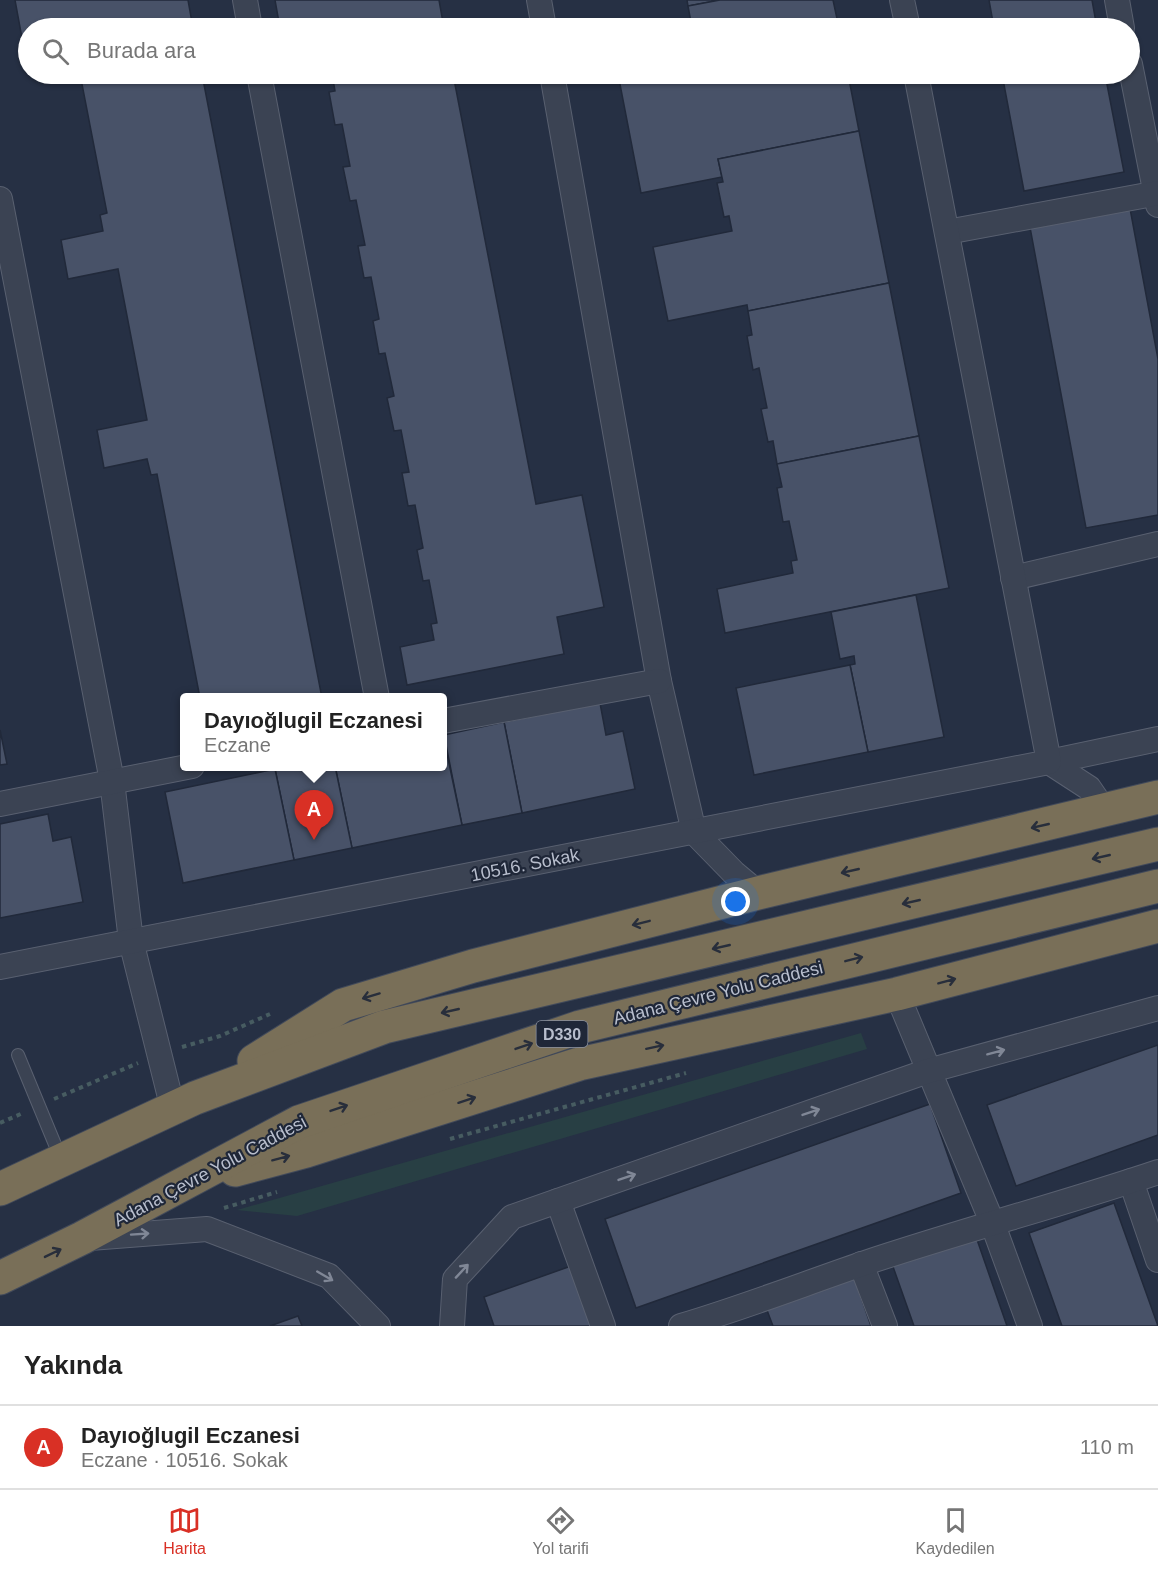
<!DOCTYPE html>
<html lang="tr">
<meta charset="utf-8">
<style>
body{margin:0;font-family:Helvetica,sans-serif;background:#f2f2f2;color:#222}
.you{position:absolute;left:736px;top:902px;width:21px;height:21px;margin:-15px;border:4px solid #fff;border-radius:50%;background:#1a73e8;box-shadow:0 0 0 9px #1a73e833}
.badge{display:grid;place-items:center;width:39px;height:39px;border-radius:50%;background:#d93025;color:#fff;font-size:20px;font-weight:700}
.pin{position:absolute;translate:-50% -50px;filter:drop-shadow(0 2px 3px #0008)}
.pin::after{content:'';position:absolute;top:32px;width:21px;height:18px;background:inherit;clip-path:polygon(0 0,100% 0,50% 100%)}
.popup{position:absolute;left:180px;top:693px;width:267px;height:78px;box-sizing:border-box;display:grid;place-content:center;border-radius:6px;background:#fff;filter:drop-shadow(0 2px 4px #0005);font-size:20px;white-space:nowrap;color:#767676}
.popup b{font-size:22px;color:#222}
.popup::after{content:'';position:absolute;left:50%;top:100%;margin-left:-12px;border:12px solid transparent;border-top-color:#fff}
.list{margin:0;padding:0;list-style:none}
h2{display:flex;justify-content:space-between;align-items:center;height:78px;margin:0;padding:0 24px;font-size:26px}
h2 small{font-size:20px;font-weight:400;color:#767676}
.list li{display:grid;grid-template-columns:39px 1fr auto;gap:18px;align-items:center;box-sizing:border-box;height:84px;padding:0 24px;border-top:2px solid #e0e0e0}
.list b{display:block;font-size:22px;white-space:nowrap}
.list p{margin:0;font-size:20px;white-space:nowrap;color:#767676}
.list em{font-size:20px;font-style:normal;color:#767676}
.icon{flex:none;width:33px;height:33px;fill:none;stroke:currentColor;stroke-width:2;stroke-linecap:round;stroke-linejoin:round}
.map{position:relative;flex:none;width:1158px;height:1326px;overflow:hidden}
.search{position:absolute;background:#fff;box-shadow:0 2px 4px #0004;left:18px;right:18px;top:18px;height:66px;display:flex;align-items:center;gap:15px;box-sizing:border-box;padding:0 21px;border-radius:33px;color:#767676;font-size:22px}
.sheet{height:162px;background:#fff}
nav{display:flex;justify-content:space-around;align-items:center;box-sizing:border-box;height:84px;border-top:2px solid #e0e0e0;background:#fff;font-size:16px;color:#767676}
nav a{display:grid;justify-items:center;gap:3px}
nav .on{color:#d93025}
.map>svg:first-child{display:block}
.green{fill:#283f44}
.building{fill:#485268;stroke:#21293a;stroke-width:1.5}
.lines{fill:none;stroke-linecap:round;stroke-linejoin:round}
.lane-casing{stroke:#596070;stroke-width:14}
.street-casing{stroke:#596070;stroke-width:26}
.highway-casing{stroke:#424a5a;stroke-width:35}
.path{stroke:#475c61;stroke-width:4;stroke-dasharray:4.5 4.5;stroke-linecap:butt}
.lane{stroke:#3b4353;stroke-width:12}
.street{stroke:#3b4353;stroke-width:24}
.highway{stroke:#796f58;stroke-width:33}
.oneway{stroke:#282e3b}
.oneway2{stroke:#808796}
.labels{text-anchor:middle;stroke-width:4.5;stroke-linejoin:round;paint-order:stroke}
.shield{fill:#1f2738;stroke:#8a91a0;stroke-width:1.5}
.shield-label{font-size:16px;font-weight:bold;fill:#b8becd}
.street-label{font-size:18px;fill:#b8becd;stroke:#1f2738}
</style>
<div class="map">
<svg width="1158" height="1326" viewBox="0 0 1158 1326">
<rect width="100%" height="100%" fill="#263044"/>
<polygon class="green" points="861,1033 867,1049 297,1216 237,1210"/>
<g class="building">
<polygon points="15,0 188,0 193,28 28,28 28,48 24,49"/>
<polygon points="275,0 439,0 444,28 280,28"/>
<polygon points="687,0 720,0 688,6"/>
<polygon points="720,0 833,0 839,28 692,28 688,6"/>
<polygon points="989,0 1092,0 1097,28 994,28"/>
<polygon points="80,74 202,74 322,698 200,698 157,474 151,475 147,459 104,468 97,430 147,420 118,269 68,279 61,240 103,231 100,215 107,213"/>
<polygon points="332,74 453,74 536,504 582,495 604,607 557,617 564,654 407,685 400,647 434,640 431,624 437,623 429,580 423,581 417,550 423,548 415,505 408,506 402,473 409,472 401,430 394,431 387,398 394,396 385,353 379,354 373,321 379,319 371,277 364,278 358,246 365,245 356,200 350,201 343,167 350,166 342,124 335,125 329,92 335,91"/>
<polygon points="618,74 848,74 859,131 718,159 722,177 641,193"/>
<polygon points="1002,74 1105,74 1124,172 1024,191"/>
<polygon points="859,131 889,283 748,311 747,305 668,321 653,247 732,231 729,216 724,217 717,183 723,182 718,159"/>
<polygon points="1129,203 1158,359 1158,515 1086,528 1029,222"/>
<polygon points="889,283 919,436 777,464 773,441 768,442 761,409 767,408 759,368 753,370 747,336 752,335 748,311"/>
<polygon points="919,436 949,588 725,633 717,589 793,573 791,561 797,560 789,521 783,522 777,488 782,487 777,464"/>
<polygon points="916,595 944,737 868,752 850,665 855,664 854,656 840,659 831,612"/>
<polygon points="850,665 868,752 754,775 736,688"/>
<polygon points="600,703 606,735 623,731 635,789 522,813 504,722"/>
<polygon points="504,722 522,813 462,825 444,735"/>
<polygon points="0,730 7,764 0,765"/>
<polygon points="443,735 462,825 352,848 335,766 443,766"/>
<polygon points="290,766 335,766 352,848 294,860 275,769"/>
<polygon points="275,769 294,860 183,883 165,792"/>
<polygon points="48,814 53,841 71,837 83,902 0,918 0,824"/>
<polygon points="1158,1045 1158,1135 1016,1186 987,1105"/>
<polygon points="930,1104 961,1193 636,1308 605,1219"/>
<polygon points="1114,1203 1158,1326 1062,1326 1029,1233"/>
<polygon points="974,1231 1007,1326 914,1326 891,1261"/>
<polygon points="571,1266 592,1326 494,1326 484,1297"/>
<polygon points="853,1274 871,1326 773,1326 765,1305"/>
<polygon points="298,1316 302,1326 270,1326"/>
</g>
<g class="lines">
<defs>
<polyline id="lane" points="18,1055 61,1159"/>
<g id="street">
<polyline points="245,0 250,28"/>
<polyline points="539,0 544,28"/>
<polyline points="902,0 908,28"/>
<polyline points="1117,0 1122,28"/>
<polyline points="1130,64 1158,205"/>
<polyline points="259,74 377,698"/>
<polyline points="552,74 659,681 694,832 734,873 758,893"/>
<polyline points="0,199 112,781 131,941 173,1109"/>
<polyline points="947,232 1158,193"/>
<polyline points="1013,578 1158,544"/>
<polyline points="443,721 659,681"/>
<polyline points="0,804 192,766"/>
<polyline points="1104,810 1089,788 1049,762 1158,739"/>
<polyline points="0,967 1049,762 916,74"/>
<polyline points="897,994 992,1222 1030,1326"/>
<polyline points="1131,1181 1158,1260"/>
<polyline points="558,1201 603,1326"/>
<polyline points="90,1238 207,1229 329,1276 378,1326"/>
<polyline points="861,1264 885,1326"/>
<polyline points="452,1326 455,1279 512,1217 928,1071 1158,1008"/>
<path d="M681,1326C742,1308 801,1285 862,1264C960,1231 1060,1205 1158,1172"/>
</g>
<g id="highway">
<polyline points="254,1061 343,1005 473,966 758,893 1158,797"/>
<polyline points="235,1170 306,1151 579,1064 897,994 1158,926"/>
<polyline points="0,1189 195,1098 384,1027 1158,844"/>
<polyline points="0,1278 82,1238 299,1122 580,1027 1158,886"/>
</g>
</defs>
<use href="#lane" class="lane-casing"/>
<use href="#street" class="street-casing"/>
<use href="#highway" class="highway-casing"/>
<g class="path">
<polyline points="182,1047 220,1036 270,1014"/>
<polyline points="54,1099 138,1063"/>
<polyline points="0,1123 23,1113"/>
<polyline points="450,1139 686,1073"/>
<polyline points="224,1208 277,1192"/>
</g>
<use href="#lane" class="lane"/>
<use href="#street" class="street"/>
<use href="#highway" class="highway"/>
</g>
<defs><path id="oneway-shaft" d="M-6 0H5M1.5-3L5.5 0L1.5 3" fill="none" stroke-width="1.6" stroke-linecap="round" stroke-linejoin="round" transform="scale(1.5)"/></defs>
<g class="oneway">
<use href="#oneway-shaft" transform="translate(1040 826) rotate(167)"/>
<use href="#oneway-shaft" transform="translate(1101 857) rotate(167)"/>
<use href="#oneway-shaft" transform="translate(850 871) rotate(167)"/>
<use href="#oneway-shaft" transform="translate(911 902) rotate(167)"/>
<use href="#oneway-shaft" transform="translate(641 923) rotate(166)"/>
<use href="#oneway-shaft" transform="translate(721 947) rotate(167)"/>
<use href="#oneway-shaft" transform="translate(854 959) rotate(-14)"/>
<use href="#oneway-shaft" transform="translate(947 981) rotate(-15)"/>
<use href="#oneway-shaft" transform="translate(371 996) rotate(163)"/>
<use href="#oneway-shaft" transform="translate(450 1011) rotate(167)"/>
<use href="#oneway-shaft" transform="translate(524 1046) rotate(-19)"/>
<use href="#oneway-shaft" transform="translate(655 1047) rotate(-12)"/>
<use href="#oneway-shaft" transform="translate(467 1100) rotate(-18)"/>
<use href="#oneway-shaft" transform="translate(339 1108) rotate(-19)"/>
<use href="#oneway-shaft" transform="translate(281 1158) rotate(-15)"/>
<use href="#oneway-shaft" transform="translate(53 1253) rotate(-26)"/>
</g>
<g class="oneway2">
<use href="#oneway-shaft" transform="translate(996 1052) rotate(-15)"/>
<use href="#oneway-shaft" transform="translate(811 1112) rotate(-19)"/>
<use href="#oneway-shaft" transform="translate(627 1177) rotate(-19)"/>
<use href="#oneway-shaft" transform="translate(140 1234) rotate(-4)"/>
<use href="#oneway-shaft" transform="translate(462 1271) rotate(-47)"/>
<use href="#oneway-shaft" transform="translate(325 1276) rotate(30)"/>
</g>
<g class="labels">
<rect class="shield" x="536.5" y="1021" width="51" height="26" rx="4.5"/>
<g class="shield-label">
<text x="562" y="1040">D330</text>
</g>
<g class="street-label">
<text transform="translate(525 865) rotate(-11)" y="6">10516. Sokak</text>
<text transform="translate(718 993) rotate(-14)" y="6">Adana Çevre Yolu Caddesi</text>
<text transform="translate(210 1171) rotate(-28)" y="6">Adana Çevre Yolu Caddesi</text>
</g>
</g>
</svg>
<div class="you"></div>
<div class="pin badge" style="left:314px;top:840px">A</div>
<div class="popup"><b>Dayıoğlugil Eczanesi</b>Eczane</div>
<div class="search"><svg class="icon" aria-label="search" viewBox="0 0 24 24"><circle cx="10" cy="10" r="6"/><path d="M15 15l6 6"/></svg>Burada ara</div>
</div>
<section class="sheet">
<h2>Yakında<small></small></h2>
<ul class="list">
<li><span class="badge">A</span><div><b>Dayıoğlugil Eczanesi</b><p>Eczane · 10516. Sokak</p></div><em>110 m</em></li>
</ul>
</section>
<nav>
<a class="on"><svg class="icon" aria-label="map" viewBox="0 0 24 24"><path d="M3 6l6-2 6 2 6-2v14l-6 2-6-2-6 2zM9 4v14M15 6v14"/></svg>Harita</a>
<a><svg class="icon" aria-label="directions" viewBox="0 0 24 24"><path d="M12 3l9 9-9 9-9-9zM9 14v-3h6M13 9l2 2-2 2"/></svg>Yol tarifi</a>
<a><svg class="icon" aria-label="saved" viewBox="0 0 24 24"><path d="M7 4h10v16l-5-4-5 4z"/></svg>Kaydedilen</a>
</nav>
